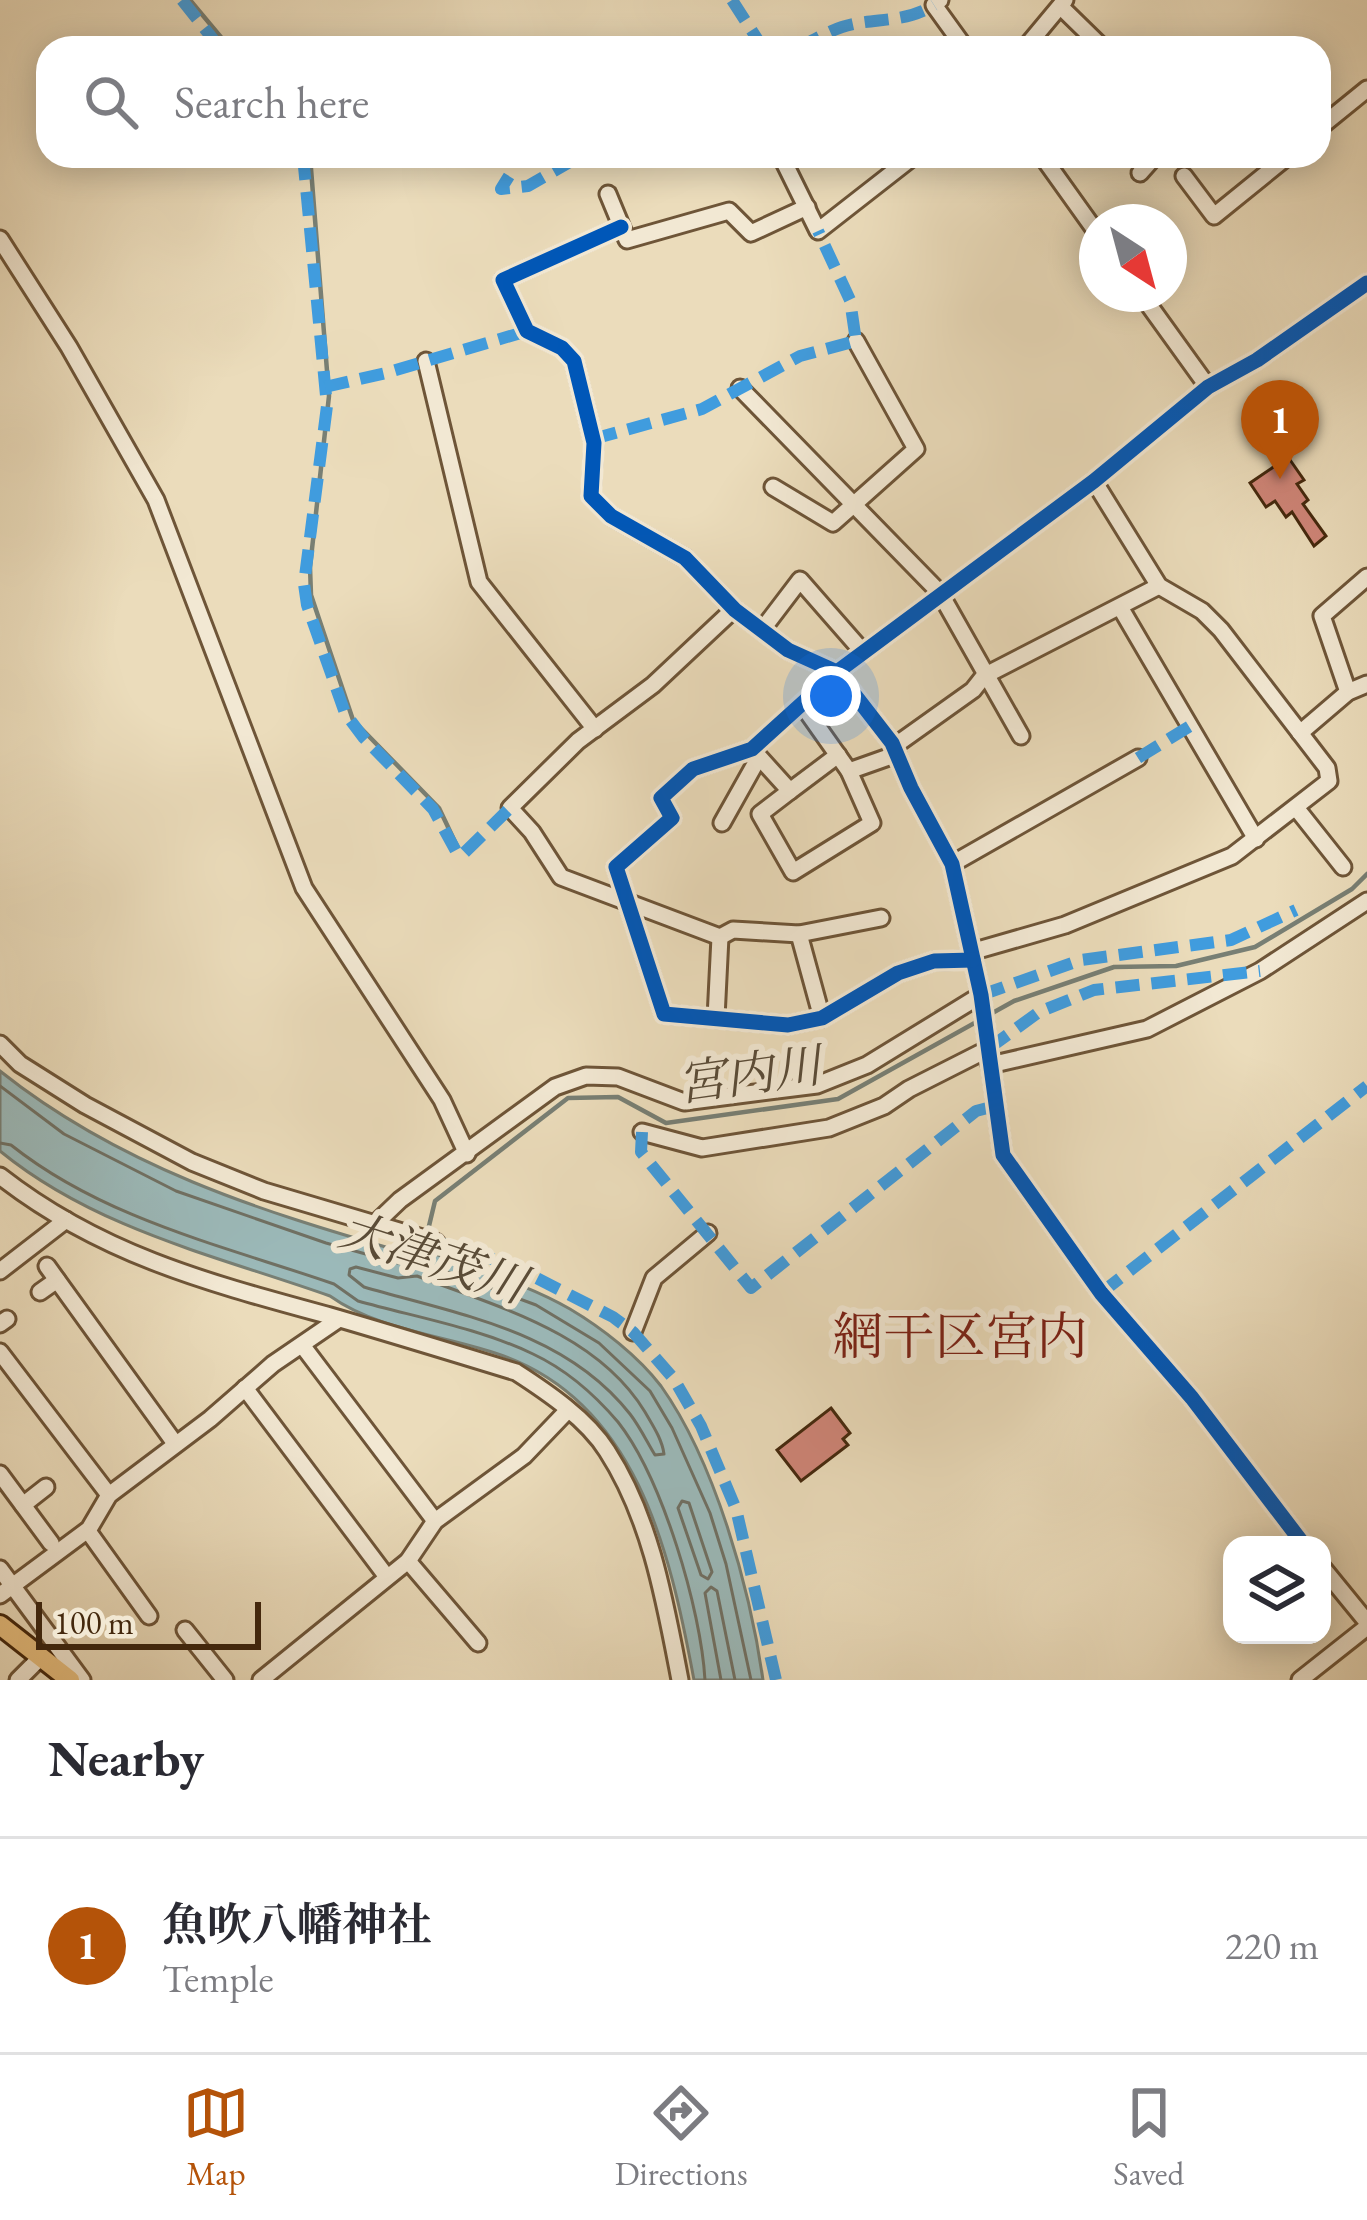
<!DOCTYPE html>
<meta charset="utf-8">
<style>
body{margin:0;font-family:"EB Garamond","Noto Serif JP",serif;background:#f7f7f7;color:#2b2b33}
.controls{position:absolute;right:36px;bottom:36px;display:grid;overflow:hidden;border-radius:24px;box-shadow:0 6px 30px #0003}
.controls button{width:108px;height:108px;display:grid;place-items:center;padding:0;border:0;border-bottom:3px solid #e1e1e2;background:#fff;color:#2b2b33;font:60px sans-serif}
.compass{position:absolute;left:1079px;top:204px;width:108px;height:108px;border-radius:50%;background:#fff;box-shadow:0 6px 30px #0003;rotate:144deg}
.scale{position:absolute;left:36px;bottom:30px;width:225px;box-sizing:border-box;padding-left:12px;border:6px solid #44280d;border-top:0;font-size:33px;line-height:42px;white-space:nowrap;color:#44280d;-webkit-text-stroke:9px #f2e8d3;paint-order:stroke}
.you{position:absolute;left:831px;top:696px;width:42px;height:42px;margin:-30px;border:9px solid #fff;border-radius:50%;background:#1a73e8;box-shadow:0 0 0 18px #1a73e833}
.badge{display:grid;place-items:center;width:78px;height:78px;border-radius:50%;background:#b45309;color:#fff;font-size:39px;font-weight:700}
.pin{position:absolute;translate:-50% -99px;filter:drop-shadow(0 3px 6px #0008)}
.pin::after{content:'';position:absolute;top:63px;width:42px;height:36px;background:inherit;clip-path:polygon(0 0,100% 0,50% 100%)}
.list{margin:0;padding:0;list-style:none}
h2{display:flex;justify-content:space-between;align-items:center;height:156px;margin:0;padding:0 48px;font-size:51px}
h2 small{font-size:39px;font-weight:400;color:#7c7c81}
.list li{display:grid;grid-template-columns:78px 1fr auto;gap:36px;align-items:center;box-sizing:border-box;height:216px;padding:0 48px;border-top:3px solid #e1e1e2}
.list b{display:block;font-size:45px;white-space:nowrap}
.list p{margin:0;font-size:39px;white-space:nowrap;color:#7c7c81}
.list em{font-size:39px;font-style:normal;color:#7c7c81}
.icon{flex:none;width:66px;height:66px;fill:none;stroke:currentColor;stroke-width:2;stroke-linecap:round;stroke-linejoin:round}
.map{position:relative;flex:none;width:1367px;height:1680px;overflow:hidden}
.search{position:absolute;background:#fff;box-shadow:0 6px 30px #0003;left:36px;right:36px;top:36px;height:132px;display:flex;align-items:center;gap:30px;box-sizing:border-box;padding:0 42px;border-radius:36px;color:#7c7c81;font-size:45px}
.sheet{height:372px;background:#fff}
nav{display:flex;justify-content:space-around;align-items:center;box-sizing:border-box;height:168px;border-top:3px solid #e1e1e2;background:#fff;font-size:33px;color:#7c7c81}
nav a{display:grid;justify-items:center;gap:6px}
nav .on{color:#b45309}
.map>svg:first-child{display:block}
.water{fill:#9bb9b9;stroke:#787f74;stroke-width:3}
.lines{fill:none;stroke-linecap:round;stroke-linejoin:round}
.shore{stroke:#707063;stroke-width:3}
.stream{stroke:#787f74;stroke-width:4.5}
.building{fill:#cf8578;stroke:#44280d;stroke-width:3}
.minor-casing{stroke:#6e5538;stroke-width:21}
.major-casing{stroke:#44280d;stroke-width:24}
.minor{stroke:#f2e8d3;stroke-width:15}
.major{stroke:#e6be7e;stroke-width:18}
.quiet{stroke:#409cde;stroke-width:12;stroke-dasharray:24 12;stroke-linecap:butt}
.cycleway-casing{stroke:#f2e8d3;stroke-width:22}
.cycleway{stroke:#0057b8;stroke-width:15}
.labels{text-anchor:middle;stroke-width:12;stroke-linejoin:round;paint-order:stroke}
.water-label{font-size:48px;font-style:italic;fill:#5a4c38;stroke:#f2e8d3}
.quarter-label{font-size:51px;fill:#7a1f14;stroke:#f2e8d3}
</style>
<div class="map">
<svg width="1367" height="1680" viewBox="0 0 1367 1680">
<rect width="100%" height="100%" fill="#ebdcbb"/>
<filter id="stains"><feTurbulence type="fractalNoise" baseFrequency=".00167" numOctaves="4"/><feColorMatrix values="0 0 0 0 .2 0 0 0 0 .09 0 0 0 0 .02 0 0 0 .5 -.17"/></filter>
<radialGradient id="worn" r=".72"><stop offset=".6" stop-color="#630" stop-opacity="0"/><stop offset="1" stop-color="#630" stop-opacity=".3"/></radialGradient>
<path class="water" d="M0,1071C119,1166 259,1211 403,1252L405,1245L425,1250C473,1269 525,1283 570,1309C602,1328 638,1356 661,1386C715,1462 750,1588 763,1680H694C670,1551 636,1398 495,1353C441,1335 376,1329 330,1296C217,1256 95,1229 0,1151Z"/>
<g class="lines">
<g class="shore">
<polyline points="0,1086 64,1134 176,1191 326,1243 398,1263 421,1262 536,1305 599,1343 650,1391 672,1428 710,1513 726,1564 751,1680"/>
<path d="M0,1143L11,1145C104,1219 224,1246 334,1284L358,1301C415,1317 479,1328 533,1354C565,1369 595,1395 618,1422C662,1478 701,1609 705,1680"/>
<path d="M356,1267L398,1278L417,1276C498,1307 597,1333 645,1412C653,1426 662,1439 664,1454L655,1455C647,1442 640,1427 630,1414C565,1331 460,1315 364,1287L349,1275L350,1269Z"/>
<polygon points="682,1501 689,1503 712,1572 708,1579 701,1575 678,1508"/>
<polyline points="721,1680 705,1593 711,1587 717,1591 735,1680"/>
</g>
<g class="stream">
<polyline points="190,0 230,48"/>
<polyline points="310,156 329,396 310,567 311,595 353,720 439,808 457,846"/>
<polyline points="422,1255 435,1201 568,1098 618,1097 666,1123 838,1099 1014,1001 1114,967 1176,966 1255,947 1352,889 1367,874"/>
</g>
</g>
<g class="building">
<polygon points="1288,457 1304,480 1297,484 1308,500 1303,504 1326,536 1314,546 1292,512 1286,517 1275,501 1266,507 1250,483"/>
<polygon points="831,1408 850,1433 843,1439 848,1445 801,1481 777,1450"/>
</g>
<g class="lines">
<defs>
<g id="minor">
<polyline points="940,0 934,5 965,48"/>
<polyline points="1061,7 1103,48"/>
<polyline points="1025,48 1065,0"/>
<polyline points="1319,128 1367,89"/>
<polyline points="781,156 818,231 914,156"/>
<polyline points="1042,156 1097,233"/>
<polyline points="1140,173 1155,156"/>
<polyline points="1184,176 1214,216 1288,156"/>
<polyline points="608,194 627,240 729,211 751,233 807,207"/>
<polyline points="621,227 503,280 527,331 562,348 574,361 594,443 591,496 611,516 685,558 735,610 788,650 837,672 892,743 911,788 952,864 981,995 1003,1155 1101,1293 1192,1398 1304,1545"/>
<polyline points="0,239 69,347 156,500 304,888 442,1100 467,1154"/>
<polyline points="1141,294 1208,387"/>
<polyline points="426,361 479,582 595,729"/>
<polyline points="740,388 940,593 1021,736"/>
<polyline points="773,487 833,523 916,449 856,341"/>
<polyline points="1120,607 1256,839"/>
<polyline points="734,609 653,685 578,741 510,808 532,832 561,877 720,937 733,930 799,934 881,918"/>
<polyline points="762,630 800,580 863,652"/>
<polyline points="1348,692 1322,616 1367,577"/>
<polyline points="1300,733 1348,692 1367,684"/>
<polyline points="892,743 900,742 973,690 984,676 1159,586"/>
<polyline points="752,749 790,791 760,814 793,872 872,823 849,771 803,706"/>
<polyline points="849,771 897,754"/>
<polyline points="790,791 838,755"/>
<polyline points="1297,809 1343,867"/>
<polyline points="722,823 759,757"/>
<polyline points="952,864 1138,758"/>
<polyline points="799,934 822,1018"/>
<polyline points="971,952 1065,925 1232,856 1329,781 1327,768 1221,630 1202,611 1159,586 1094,481"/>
<polyline points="973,960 934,961 898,973 822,1018 788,1025 664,1014 616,867 672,818 661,798 693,769 752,749 837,672 1094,481 1208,387 1257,360 1367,283"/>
<polyline points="716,1018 720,937"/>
<polyline points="0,1044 20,1064 85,1105 192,1162 264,1191 436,1242"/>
<polyline points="990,1065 1147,1029 1260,971 1367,901"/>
<polyline points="642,1132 702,1148 829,1128 884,1106 909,1089 988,1049"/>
<path d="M0,1176C101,1255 209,1283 330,1316C392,1334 454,1353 516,1372C547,1392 587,1419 607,1451C651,1519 665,1602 680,1680"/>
<polyline points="377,1222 400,1200 555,1087 586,1076 618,1077 684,1102 817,1085 867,1065 981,995"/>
<polyline points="47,1266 174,1442"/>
<polyline points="0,1271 66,1220"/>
<polyline points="40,1292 57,1280"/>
<polyline points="0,1324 7,1319"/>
<polyline points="633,1332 654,1278 708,1233"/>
<polyline points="302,1345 435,1521"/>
<polyline points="0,1352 109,1495"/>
<polyline points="245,1388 387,1577"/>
<polyline points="0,1474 51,1543"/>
<polyline points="23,1505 46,1487"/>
<polyline points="88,1531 149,1616"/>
<polyline points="408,1561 478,1643"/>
<polyline points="1322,1567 1367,1622"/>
<polyline points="0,1569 82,1680"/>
<polyline points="0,1595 89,1529 109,1495 210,1419 273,1364 339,1319"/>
<polyline points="185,1630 225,1680"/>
<polyline points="18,1680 41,1657"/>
<polyline points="261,1680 408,1561 435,1521 524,1456 568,1410"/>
<polyline points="1300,1680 1367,1627"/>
</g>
<polyline id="major" points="0,1625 70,1680"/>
</defs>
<use href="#minor" class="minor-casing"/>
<use href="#major" class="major-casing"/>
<use href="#minor" class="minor"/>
<use href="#major" class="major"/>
<g class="quiet">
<polyline points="182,0 220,48"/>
<polyline points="732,0 763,48"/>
<path d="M798,48C812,41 827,32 842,27C874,17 904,24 934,5"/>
<polyline points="303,156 327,406 304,584 307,605 345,713 363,737 433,809 457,853 462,855 510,808"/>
<polyline points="509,176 501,189 528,186 580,156"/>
<polyline points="325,387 386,373 527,331"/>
<polyline points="593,439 702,409 800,356 856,341 850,300 818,231"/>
<polyline points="1138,758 1190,726"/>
<polyline points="981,995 1081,960 1231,940 1296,910"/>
<polyline points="988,1049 1039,1012 1094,990 1260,971"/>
<polyline points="642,1132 641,1152 751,1288 976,1111 995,1106"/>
<polyline points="436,1242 509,1264 613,1317 633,1332 674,1379 701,1426 736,1509 776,1680"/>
<polyline points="1101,1293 1367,1086"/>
</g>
<defs>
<g id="cycleway">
<polyline points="621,227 503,280 527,331 562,348 574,361 594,443 591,496 611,516 685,558 735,610 788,650 837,672 892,743 911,788 952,864 981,995 1003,1155 1101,1293 1192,1398 1304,1545"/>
<polyline points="973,960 934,961 898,973 822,1018 788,1025 664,1014 616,867 672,818 661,798 693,769 752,749 837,672 1094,481 1208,387 1257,360 1367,283"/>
</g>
</defs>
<use href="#cycleway" class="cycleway-casing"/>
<use href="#cycleway" class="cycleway"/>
</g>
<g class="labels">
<g class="water-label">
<text transform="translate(749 1074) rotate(-8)" y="17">宮内川</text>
<text transform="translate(433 1257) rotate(18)" y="17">大津茂川</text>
</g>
<g class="quarter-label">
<text x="960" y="1354">網干区宮内</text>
</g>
</g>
<rect width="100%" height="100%" filter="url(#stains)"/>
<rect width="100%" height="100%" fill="url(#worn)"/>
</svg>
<div class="controls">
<button><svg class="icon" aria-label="layers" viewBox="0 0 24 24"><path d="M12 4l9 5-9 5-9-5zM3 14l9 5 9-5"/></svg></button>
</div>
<svg class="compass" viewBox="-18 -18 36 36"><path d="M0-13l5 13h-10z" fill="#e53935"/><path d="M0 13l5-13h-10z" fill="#7c7c81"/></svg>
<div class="scale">100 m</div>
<div class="you"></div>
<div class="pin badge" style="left:1280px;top:479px">1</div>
<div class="search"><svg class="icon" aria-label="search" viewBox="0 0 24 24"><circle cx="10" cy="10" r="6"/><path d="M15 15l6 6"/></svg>Search here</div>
</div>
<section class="sheet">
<h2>Nearby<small></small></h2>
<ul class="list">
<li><span class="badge">1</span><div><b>魚吹八幡神社</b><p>Temple</p></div><em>220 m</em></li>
</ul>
</section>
<nav>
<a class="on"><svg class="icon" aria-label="map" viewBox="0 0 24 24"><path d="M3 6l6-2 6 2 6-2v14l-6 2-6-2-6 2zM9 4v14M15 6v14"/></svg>Map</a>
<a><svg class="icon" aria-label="directions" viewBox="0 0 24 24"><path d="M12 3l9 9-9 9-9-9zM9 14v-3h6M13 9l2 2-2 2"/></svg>Directions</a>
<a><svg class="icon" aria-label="saved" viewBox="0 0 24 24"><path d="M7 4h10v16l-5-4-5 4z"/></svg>Saved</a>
</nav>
